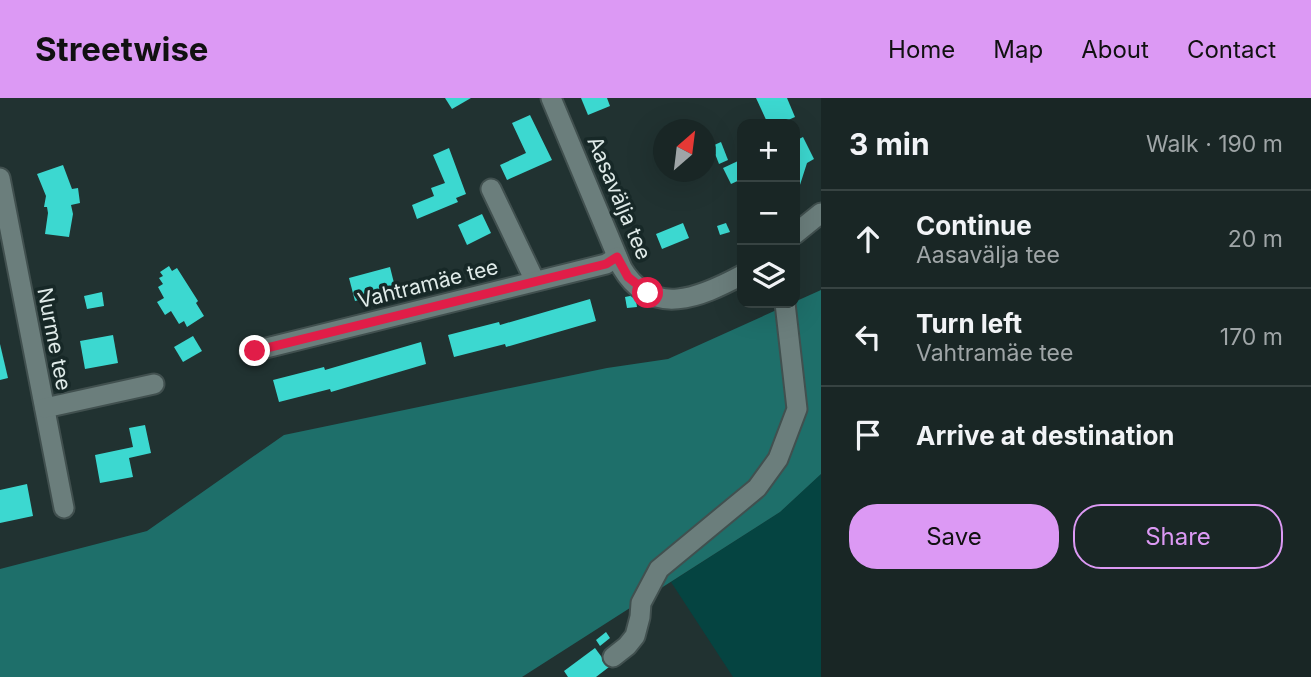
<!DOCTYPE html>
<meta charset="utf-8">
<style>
body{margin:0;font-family:Inter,sans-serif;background:#263232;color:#f1f3f6}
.controls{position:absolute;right:21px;top:21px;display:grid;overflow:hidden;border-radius:14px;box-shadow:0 7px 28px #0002}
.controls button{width:63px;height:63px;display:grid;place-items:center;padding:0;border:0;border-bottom:2px solid #374342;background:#192625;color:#f1f3f6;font:35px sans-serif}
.compass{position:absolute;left:653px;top:21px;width:63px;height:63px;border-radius:50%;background:#192625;box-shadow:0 7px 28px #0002;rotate:28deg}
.stop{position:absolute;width:21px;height:21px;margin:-16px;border:5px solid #e11d48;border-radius:50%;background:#fff}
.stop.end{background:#e11d48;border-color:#fff;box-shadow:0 2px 7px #0008}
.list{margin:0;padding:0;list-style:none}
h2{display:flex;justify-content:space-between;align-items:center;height:91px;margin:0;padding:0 28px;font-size:30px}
h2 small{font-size:23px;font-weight:400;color:#9fa5a7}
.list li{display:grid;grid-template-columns:46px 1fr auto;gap:21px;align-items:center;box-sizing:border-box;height:98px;padding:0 28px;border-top:2px solid #374342}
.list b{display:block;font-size:26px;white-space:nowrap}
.list p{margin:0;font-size:23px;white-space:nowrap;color:#9fa5a7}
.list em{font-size:23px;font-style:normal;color:#9fa5a7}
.actions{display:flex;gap:14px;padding:21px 28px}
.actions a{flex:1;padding:16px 0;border:2px solid #dc99f4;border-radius:28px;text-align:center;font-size:24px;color:#dc99f4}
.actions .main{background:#dc99f4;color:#111}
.icon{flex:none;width:38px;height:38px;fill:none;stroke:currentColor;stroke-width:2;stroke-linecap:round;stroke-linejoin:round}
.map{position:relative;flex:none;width:821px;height:579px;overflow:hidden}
header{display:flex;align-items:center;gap:42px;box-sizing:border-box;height:98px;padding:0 35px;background:#dc99f4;color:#111}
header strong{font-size:33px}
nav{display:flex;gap:38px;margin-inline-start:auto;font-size:24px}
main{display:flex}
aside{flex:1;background:#192625}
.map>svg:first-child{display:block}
.green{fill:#054441}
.forest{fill:#1e6f6a}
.building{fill:#3cd8d0}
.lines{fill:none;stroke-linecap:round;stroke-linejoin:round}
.minor-casing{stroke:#41504f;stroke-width:23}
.minor{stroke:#6b7e7c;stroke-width:19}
.route{stroke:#e11d48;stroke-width:9}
.labels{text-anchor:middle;stroke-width:7;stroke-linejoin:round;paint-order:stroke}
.street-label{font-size:21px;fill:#dfeae8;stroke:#172827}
</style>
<header>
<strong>Streetwise</strong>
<nav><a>Home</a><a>Map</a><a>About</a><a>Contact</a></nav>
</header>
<main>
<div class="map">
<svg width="821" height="579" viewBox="0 0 821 579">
<rect width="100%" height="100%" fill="#213231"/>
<polygon class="green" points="821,376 821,579 733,579 671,484 780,414"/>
<polygon class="forest" points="821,192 821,376 780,414 522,579 0,579 0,471 147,433 284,337 607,270 668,261"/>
<g class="building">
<polygon points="445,0 471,0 452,11"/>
<polygon points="581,0 607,0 610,8 588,17"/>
<polygon points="756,0 787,0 795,19 779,26 768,26"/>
<polygon points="530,17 552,62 507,82 500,67 526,55 512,25"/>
<polygon points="803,39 814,61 807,65 799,90 795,90 795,43"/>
<polygon points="721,44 728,62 719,66 712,48"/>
<polygon points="449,50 466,96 456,100 458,104 417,121 412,107 434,98 431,90 445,85 433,57"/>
<polygon points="738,63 742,71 742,81 731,86 723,70"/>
<polygon points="63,67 72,91 78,90 80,105 71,107 73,116 69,139 45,136 48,115 47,109 44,109 46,98 37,76"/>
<polygon points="482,116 491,135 467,147 458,127"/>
<polygon points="683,125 689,140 662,151 656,136"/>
<polygon points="726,125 730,134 720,137 717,128"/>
<polygon points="169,168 172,173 177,170 198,203 196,205 204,218 187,229 184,223 179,226 171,213 165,217 157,204 164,200 158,189 163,186 159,180 163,178 160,174"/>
<polygon points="390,169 396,193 355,203 349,180"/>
<polygon points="102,194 104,208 87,211 84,198"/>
<polygon points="635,197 637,209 627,210 625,199"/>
<polygon points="590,201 596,223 506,249 505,246 454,259 448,237 499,224 500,227"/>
<polygon points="113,237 118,265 85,271 80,243"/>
<polygon points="193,238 202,253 183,264 174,249"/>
<polygon points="421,244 426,266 331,294 330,291 279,304 273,282 324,269 325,272"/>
<polygon points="0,246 8,280 0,282"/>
<polygon points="145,327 151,355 129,360 133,379 100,385 95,357 133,349 129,330"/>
<polygon points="27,386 33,418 0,425 0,392"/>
<polygon points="606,534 610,540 600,548 596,542"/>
<polygon points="595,550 609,569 596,579 568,579 564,573"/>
</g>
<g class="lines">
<defs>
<g id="minor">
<path d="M551,0L622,170C652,221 701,199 742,177"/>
<polyline points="0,80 64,410"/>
<polyline points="491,91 535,183"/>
<polyline points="795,136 821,115"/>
<polyline points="250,254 606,166 617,159"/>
<polyline points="45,310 154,286"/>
<polyline points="613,559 627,548 635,538 640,519 641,505 659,471 757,390 778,361 797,311 785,205"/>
</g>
</defs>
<use href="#minor" class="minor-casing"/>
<use href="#minor" class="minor"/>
</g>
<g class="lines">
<polyline class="route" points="255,253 606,166 617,159 628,179 648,195"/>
</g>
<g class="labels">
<g class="street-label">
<text transform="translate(619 100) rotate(67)" y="7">Aasavälja tee</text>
<text transform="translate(428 186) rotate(-14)" y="7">Vahtramäe tee</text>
<text transform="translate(54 241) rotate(79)" y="7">Nurme tee</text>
</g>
</g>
</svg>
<div class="controls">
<button>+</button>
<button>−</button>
<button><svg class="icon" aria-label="layers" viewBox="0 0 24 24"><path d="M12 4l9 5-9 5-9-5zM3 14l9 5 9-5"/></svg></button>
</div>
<svg class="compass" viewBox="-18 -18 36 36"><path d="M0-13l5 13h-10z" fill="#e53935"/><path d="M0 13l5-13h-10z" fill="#9fa5a7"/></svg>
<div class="stop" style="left:648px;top:195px"></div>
<div class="stop end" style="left:255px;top:253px"></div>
</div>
<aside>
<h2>3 min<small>Walk · 190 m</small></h2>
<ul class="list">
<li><svg class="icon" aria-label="ahead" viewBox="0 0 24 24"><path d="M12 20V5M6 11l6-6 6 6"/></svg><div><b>Continue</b><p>Aasavälja tee</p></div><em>20 m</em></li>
<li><svg class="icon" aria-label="left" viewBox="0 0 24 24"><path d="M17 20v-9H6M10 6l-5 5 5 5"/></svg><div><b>Turn left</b><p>Vahtramäe tee</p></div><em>170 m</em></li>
<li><svg class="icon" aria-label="arrive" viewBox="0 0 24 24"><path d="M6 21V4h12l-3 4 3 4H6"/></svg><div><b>Arrive at destination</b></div></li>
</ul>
<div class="actions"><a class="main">Save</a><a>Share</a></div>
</aside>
</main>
